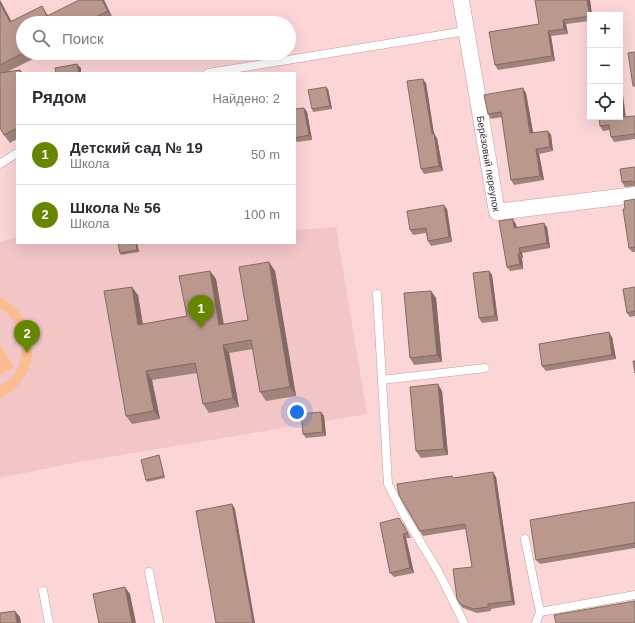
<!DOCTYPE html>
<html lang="ru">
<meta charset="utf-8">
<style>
body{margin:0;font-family:Helvetica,sans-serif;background:#f2f2f3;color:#2b2b33}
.controls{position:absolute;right:12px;top:12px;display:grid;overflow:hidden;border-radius:0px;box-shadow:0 4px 16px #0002}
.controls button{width:36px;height:36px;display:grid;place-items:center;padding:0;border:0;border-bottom:1px solid #e1e1e2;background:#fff;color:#2b2b33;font:20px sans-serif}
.you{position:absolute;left:297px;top:412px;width:14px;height:14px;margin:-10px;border:3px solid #fff;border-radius:50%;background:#1a73e8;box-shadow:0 0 0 6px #1a73e833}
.badge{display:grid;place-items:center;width:26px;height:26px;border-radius:50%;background:#668600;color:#fff;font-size:13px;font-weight:700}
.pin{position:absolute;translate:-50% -33px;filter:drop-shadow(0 1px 2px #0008)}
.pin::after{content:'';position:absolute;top:21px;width:14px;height:12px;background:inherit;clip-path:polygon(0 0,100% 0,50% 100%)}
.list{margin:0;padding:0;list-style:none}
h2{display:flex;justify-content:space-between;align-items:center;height:52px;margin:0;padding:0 16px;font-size:17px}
h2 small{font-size:13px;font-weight:400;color:#7c7c81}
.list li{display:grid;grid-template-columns:26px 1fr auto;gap:12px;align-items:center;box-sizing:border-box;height:60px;padding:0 16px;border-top:1px solid #e1e1e2}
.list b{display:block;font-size:15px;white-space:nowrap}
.list p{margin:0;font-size:13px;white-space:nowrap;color:#7c7c81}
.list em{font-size:13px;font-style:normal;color:#7c7c81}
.icon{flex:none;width:22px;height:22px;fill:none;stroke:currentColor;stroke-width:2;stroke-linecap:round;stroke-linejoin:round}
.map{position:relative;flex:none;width:635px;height:623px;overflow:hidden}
.search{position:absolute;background:#fff;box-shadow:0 4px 16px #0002;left:16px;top:16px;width:280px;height:44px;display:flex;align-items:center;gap:10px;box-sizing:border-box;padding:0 14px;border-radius:22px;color:#7c7c81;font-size:15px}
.panel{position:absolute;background:#fff;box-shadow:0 4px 16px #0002;left:16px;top:72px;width:280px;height:172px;border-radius:0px}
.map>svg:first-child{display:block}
.built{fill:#f2c5c7}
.green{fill:#f9bd8f}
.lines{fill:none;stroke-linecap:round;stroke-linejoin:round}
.lane-casing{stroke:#c29ea0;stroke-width:9}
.street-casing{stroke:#c29ea0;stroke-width:17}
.lane{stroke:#fff;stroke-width:8}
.street{stroke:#fff;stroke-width:16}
.wall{fill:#a0837a}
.shaded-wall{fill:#826a63}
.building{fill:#ba988e;stroke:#826a63}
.labels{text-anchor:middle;stroke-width:3;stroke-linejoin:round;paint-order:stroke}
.street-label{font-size:10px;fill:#38292a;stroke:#fcd5d7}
</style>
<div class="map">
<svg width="635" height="623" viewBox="0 0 635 623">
<rect width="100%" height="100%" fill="#fcd5d7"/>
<polygon class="built" points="336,227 367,414 73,463 0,478 0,242 17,237 17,243 295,243 295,230"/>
<g class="green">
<path d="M0,297C28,311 42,348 25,376C19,386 10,393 0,399V386C5,383 11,379 14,374C18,369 20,363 21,356C23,338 17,318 0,308Z"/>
<polygon points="0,344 14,367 0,375"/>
</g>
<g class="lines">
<defs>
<g id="lane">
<polyline points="208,73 466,31"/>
<polyline points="0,164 17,153"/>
<polyline points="377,294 388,484 403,513 438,571 464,623"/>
<polyline points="382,380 485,368"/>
<polyline points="525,539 540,612 536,623"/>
<polyline points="149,572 159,623"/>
<polyline points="43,591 49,623"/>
<polyline points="540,612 635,595"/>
</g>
<g id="street">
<path id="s1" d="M461,0L497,212L635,195"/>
</g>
</defs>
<use href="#lane" class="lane-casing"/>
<use href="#street" class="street-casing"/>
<use href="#lane" class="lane"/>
<use href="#street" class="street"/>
</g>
<g class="wall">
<polygon points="0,0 11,21 47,14 48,16 104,0 113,19 105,23 23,23 23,53 45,53 7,72 20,70 22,73 17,73 17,139 10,143 4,135 0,128"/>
<polygon points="535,0 590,0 592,15 590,15 590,21 566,24 568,34 551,36 555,61 498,70 495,65 539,24"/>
<polygon points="621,80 626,117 635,117 635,139 614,142 611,137 610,130 603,131 600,126"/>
<polygon points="426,83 434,134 437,138 443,171 424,174 421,169"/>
<polygon points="328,89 332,109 313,112 312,109"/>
<polygon points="526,93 533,133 548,131 551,135 553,151 539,154 544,180 514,185 511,180 502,117 491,119 488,114"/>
<polygon points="304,108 307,112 312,140 297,142 295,140 295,109"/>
<polygon points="635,167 635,186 625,187 622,182"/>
<polygon points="635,199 635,252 632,252 629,248 625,209 633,200"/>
<polygon points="447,209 452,242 431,246 428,241 426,233 413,235 410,230"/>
<polygon points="516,224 517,227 547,227 550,248 522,253 523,258 522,258 523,269 510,271 507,267"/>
<polygon points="118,243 137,243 139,252 121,255 120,253"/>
<polygon points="269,262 275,271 296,396 266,401 260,392 253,349 229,353 239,407 209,413 203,404 197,373 152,380 160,419 132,424 126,416 138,295 143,324 187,316 210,271 216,279 224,324 248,320"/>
<polygon points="489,271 492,275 498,321 482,323 479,318"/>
<polygon points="635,287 635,316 630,317 627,313"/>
<polygon points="431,291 436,298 442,362 414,365 410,358"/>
<polygon points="612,337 616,359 546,371 542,366"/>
<polygon points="442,391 448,455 421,458 416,451"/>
<polygon points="321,412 324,416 326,436 306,438 303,434"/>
<polygon points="159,455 160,458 165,478 147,482 146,480"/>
<polygon points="496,477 515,605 491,609 491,611 477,613 463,608 460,604 472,567 466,529 423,536 420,531 454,478"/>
<polygon points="635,502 635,548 540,564 536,560"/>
<polygon points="403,523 411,538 406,538 414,573 394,577 390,573"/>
</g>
<g class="shaded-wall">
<polygon points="0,0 16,30 10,22 0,3"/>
<polygon points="102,0 104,0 113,19 108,11"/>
<polygon points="587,0 590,0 592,15 590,15 590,16"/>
<polygon points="42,6 47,14 52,23 47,16"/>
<polygon points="563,20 566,24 568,34 564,29"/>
<polygon points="548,31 551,36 555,61 552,56"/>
<polygon points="77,64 81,68 81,73 79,73"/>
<polygon points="423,79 426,83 434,134 437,138 443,171 439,166 432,134"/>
<polygon points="620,79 621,80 626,122 623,117 620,95"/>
<polygon points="326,87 328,89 332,109 330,106"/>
<polygon points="523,88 526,93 534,138 530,133"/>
<polygon points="304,108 307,112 312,140 309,135"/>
<polygon points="548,131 551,135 553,151 550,147"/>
<polygon points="536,149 539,154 544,180 540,176"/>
<polygon points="444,205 447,209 452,242 449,237"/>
<polygon points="513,219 516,224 517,232 514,228"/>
<polygon points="544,223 547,227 550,248 547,243"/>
<polygon points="136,243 137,243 139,252 137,250"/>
<polygon points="519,248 522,253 523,258 520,254"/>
<polygon points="518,254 522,258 523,269 520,264"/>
<polygon points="269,262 275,271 296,396 290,387"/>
<polygon points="210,271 216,279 225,334 219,325"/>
<polygon points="489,271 492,275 498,321 495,316"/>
<polygon points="132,287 138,295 144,333 138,325"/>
<polygon points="431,291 436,298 442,362 437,355"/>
<polygon points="609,332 612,337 616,359 612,355"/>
<polygon points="223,345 229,353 239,407 233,398"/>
<polygon points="146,371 152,380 160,419 154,411"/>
<polygon points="438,384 442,391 448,455 444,449"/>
<polygon points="321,412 324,416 326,436 323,432"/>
<polygon points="493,472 496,477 515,605 512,601"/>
<polygon points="232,504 235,509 255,623 253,623"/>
<polygon points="403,534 406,538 414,573 410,568"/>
<polygon points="125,587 130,594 136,623 132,623"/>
<polygon points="15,611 20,617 21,623 17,623"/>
</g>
<g class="building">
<polygon points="79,0 102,0 108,11 83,23 23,23 23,53 0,65 0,3 10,22 42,6 47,16"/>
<polygon points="535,0 587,0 590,16 563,20 564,29 548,31 552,56 495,65 489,32 539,24"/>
<polygon points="635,52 635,86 633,86 628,53"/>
<polygon points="77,64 79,73 56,73 55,68"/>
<polygon points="20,70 22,73 17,73 17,128 4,135 0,128 0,73"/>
<polygon points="423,79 432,134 434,133 439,166 421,169 407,81"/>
<polygon points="326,87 330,106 312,109 308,90"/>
<polygon points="523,88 530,133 548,131 550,147 536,149 540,176 511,180 501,112 488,114 484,95"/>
<polygon points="620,95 623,117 635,116 635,134 611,137 609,125 600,126 599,117 620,117"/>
<polygon points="304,108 309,135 295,138 295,109"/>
<polygon points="635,167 635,182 631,181 622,182 620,169"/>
<polygon points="635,199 635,247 629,248 623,209 625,209 624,201"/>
<polygon points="444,205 449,237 428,241 426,228 410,230 407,211"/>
<polygon points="513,219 514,228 544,223 547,243 519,248 520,254 518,254 520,264 507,267 499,221"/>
<polygon points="118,243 136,243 137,250 120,253"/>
<polygon points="269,262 290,387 260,392 251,340 223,345 233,398 203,404 195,363 146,371 154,411 126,416 104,291 132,287 138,325 187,316 179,276 210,271 219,325 248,320 239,267"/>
<polygon points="489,271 495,316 479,318 473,273"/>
<polygon points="635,287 635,311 627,313 623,289"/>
<polygon points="431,291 437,355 410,358 404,293"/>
<polygon points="609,332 612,355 542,366 539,344"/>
<polygon points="633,361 635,361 635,373"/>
<polygon points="438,384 444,449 416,451 410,387"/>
<polygon points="321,412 323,432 303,434 301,414"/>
<polygon points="159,455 164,476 146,480 141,460"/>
<polygon points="493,472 512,601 488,604 488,607 473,609 460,604 457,599 453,569 472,567 465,524 420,531 399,495 397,484 452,476 453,478"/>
<polygon points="635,502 635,543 536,560 530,520"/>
<polygon points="232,504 253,623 216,623 196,511"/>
<polygon points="399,518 408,533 403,534 410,568 390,573 380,523"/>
<polygon points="125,587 132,623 99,623 93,594"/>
<polygon points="635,601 635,623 556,623 554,615"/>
<polygon points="15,611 17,623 0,623 0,613"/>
</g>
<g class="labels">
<g class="street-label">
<text dy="4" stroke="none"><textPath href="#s1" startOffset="166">Берёзовый переулок</textPath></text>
</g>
</g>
</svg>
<div class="controls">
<button>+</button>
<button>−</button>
<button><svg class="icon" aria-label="locate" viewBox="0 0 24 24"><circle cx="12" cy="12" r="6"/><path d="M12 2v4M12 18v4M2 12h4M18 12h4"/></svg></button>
</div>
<div class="you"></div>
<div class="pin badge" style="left:201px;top:328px">1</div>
<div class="pin badge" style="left:27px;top:353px">2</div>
<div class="search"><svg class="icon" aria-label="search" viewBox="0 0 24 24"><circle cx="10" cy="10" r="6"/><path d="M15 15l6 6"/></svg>Поиск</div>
<section class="panel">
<h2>Рядом<small>Найдено: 2</small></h2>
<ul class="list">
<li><span class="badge">1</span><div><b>Детский сад № 19</b><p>Школа</p></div><em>50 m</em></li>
<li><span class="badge">2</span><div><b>Школа № 56</b><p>Школа</p></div><em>100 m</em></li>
</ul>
</section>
</div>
